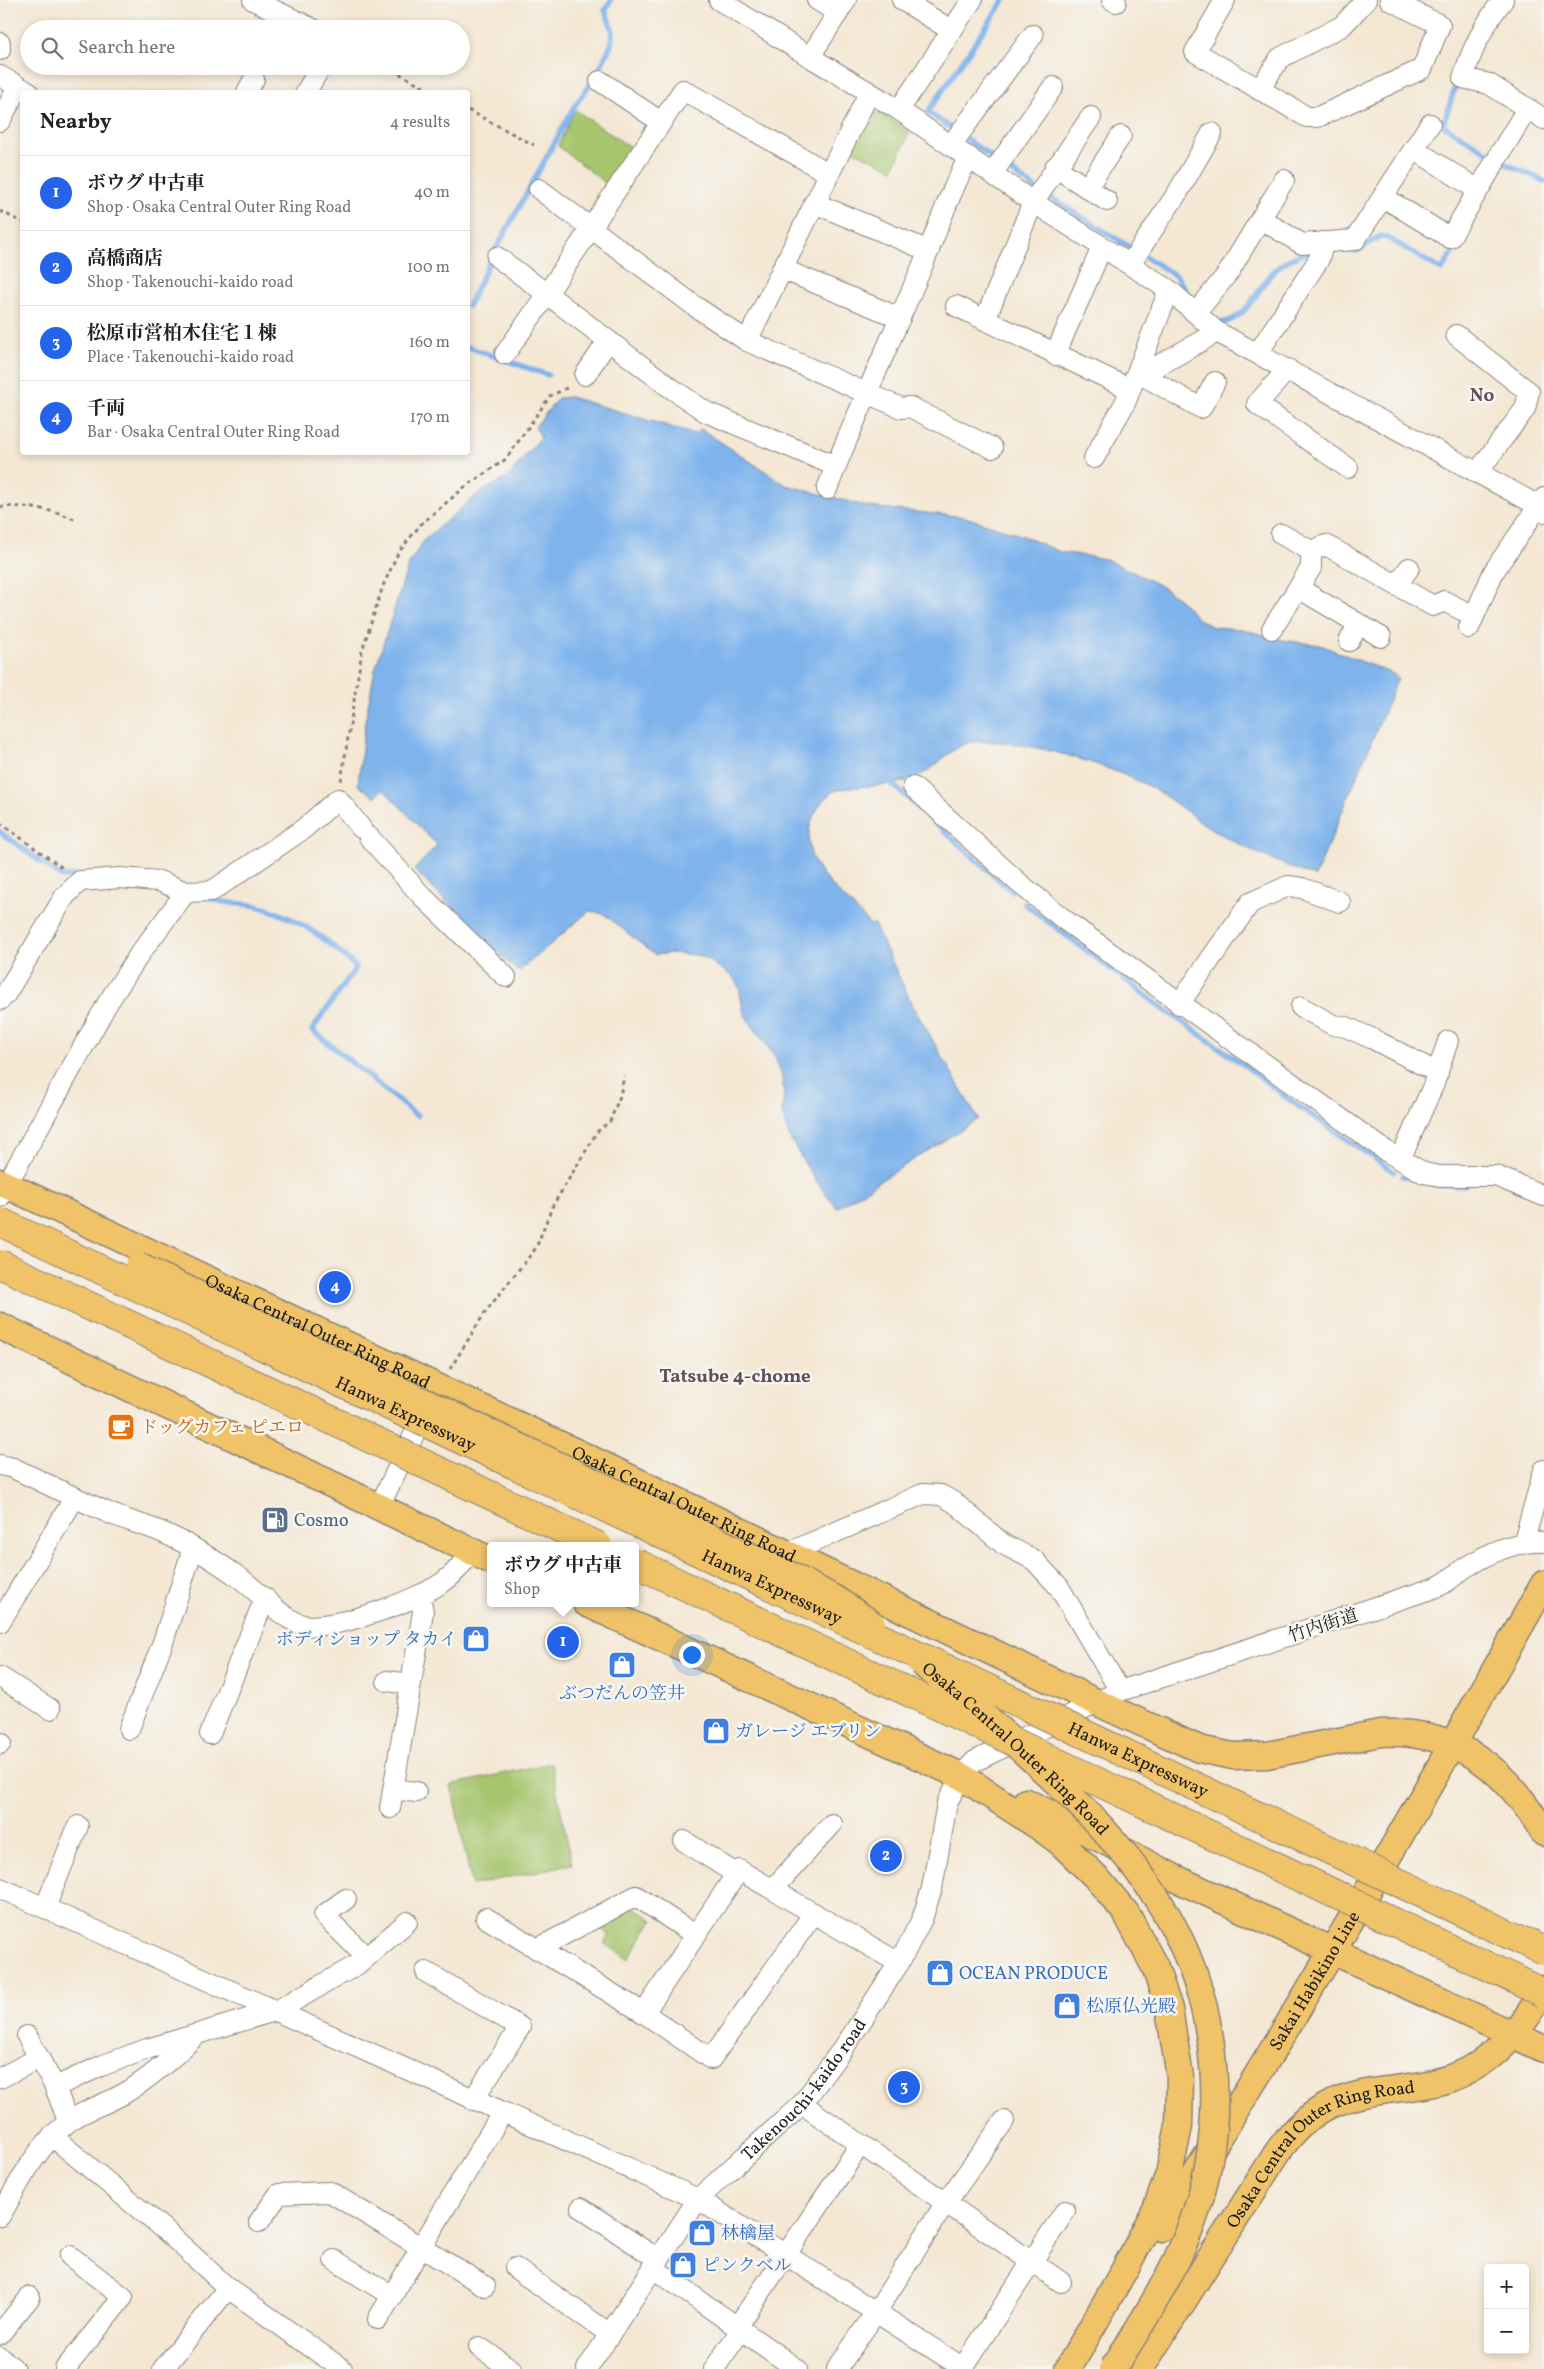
<!DOCTYPE html>
<meta charset="utf-8">
<style>
body{margin:0;font-family:Vollkorn,"Noto Serif JP",serif;background:#f2f2f2;color:#222}
.controls{position:absolute;right:15px;bottom:15px;display:grid;overflow:hidden;border-radius:5px;box-shadow:0 2px 8px #0003}
.controls button{width:45px;height:45px;display:grid;place-items:center;padding:0;border:0;border-bottom:1px solid #e0e0e0;background:#fff;color:#222;font:25px sans-serif}
.you{position:absolute;left:691px;top:1654px;width:18px;height:18px;margin:-12px;border:4px solid #fff;border-radius:50%;background:#1a73e8;box-shadow:0 0 0 8px #1a73e833}
.badge{display:grid;place-items:center;width:32px;height:32px;border-radius:50%;background:#2563eb;color:#fff;font-size:16px;font-weight:700}
.pin{position:absolute;translate:-50% -50%;border:2px solid #fff;box-shadow:0 1px 5px #0006}
.popup{position:absolute;left:487px;top:1542px;width:152px;height:65px;box-sizing:border-box;display:grid;place-content:center;border-radius:5px;background:#fff;filter:drop-shadow(0 1px 4px #0005);font-size:16px;white-space:nowrap;color:#767676}
.popup b{font-size:19px;color:#222}
.popup::after{content:'';position:absolute;left:50%;top:100%;margin-left:-10px;border:10px solid transparent;border-top-color:#fff}
.list{margin:0;padding:0;list-style:none}
h2{display:flex;justify-content:space-between;align-items:center;height:65px;margin:0;padding:0 20px;font-size:21px}
h2 small{font-size:16px;font-weight:400;color:#767676}
.list li{display:grid;grid-template-columns:32px 1fr auto;gap:15px;align-items:center;box-sizing:border-box;height:75px;padding:0 20px;border-top:1px solid #e0e0e0}
.list b{display:block;font-size:19px;white-space:nowrap}
.list p{margin:0;font-size:16px;white-space:nowrap;color:#767676}
.list em{font-size:16px;font-style:normal;color:#767676}
.icon{flex:none;width:28px;height:28px;fill:none;stroke:currentColor;stroke-width:2;stroke-linecap:round;stroke-linejoin:round}
.map{position:relative;flex:none;width:1544px;height:2369px;overflow:hidden}
.search{position:absolute;background:#fff;box-shadow:0 2px 8px #0003;left:20px;top:20px;width:450px;height:55px;display:flex;align-items:center;gap:12px;box-sizing:border-box;padding:0 18px;border-radius:28px;color:#767676;font-size:19px}
.panel{position:absolute;background:#fff;box-shadow:0 2px 8px #0003;left:20px;top:90px;width:450px;height:365px;border-radius:5px}
.map>svg:first-child{display:block}
.green{fill:#a6c56d;stroke:#617044}
.water{fill:#7eb3ec;stroke:#4d6884}
.lines{fill:none;stroke-linecap:round;stroke-linejoin:round}
.stream{stroke:#7eb3ec;stroke-width:5.5}
.minor-casing{stroke:#888278;stroke-width:22}
.major-casing{stroke:#888278;stroke-width:29}
.path{stroke:#888278;stroke-width:3;stroke-dasharray:4 4;stroke-linecap:butt}
.minor{stroke:#fff;stroke-width:20}
.major{stroke:#f0c369;stroke-width:26}
.major-bridge-casing{stroke:#888278;stroke-width:29;stroke-linecap:butt}
.highway-bridge-casing{stroke:#888278;stroke-width:30;stroke-linecap:butt}
.major-bridge{stroke:#f0c369;stroke-width:26}
.highway-bridge{stroke:#f0c369;stroke-width:28}
.labels{text-anchor:middle;stroke-width:5;stroke-linejoin:round;paint-order:stroke}
.street-label{font-size:18px;fill:#1c1c1c;stroke:#f6f6f2}
.food-label{font-size:18px;fill:#c56008;stroke:#f6f6f2;text-anchor:start}
.service-label{font-size:18px;fill:#4e5e75;stroke:#f6f6f2;text-anchor:start}
.shop-label{font-size:18px;fill:#366cbe;stroke:#f6f6f2;text-anchor:start}
.neighbourhood-label{font-size:19px;font-weight:bold;fill:#634f57;stroke:#f6f6f2}
</style>
<div class="map">
<svg width="1544" height="2369" viewBox="0 0 1544 2369">
<rect width="100%" height="100%" fill="#f6f6f2"/>
<filter id="ink" filterUnits="userSpaceOnUse"><feTurbulence type="fractalNoise" baseFrequency=".02" numOctaves="2"/><feDisplacementMap in="SourceGraphic" scale="10" xChannelSelector="R" yChannelSelector="G"/><feConvolveMatrix kernelMatrix="1 2 1 2 8 2 1 2 1" color-interpolation-filters="sRGB"/></filter>
<filter id="wash" filterUnits="userSpaceOnUse"><feTurbulence type="fractalNoise" baseFrequency=".0096" numOctaves="4" result="noise"/><feDisplacementMap in="SourceGraphic" scale="20" xChannelSelector="R" yChannelSelector="G"/><feGaussianBlur stdDeviation="1.12" result="paint"/><feColorMatrix in="noise" values="0 0 0 0 0 0 0 0 0 0 0 0 0 0 0 0 0 1.4 0 .05"/><feComposite in="paint" operator="in"/></filter>
<g filter="url(#wash)">
<rect width="100%" height="100%" fill="#f4e7d3"/>
<g class="green">
<polygon points="575,110 633,149 608,185 558,146"/>
<polygon points="879,112 910,132 893,169 852,150 870,114"/>
<polygon points="551,1763 572,1864 472,1885 451,1785"/>
<polygon points="632,1906 653,1920 628,1959 604,1943 610,1935 598,1927"/>
</g>
<path class="water" d="M570,397L695,434L701,429L786,485L869,507L965,517L1021,535L1060,552L1106,559L1157,584L1177,597L1198,619L1213,627L1242,629L1281,640L1320,645L1393,674L1398,678L1315,877C1280,863 1245,849 1212,829C1193,818 1176,802 1157,791C1115,766 1020,737 973,742C954,744 941,763 926,772C914,780 897,784 883,785C867,787 853,786 838,790C831,791 825,798 821,803C806,825 804,848 819,870C833,890 855,906 870,925L874,924L914,1008L978,1119L837,1208L815,1180L789,1137L782,1113L784,1092L782,1077L775,1057L744,1014L739,987L733,977L709,960L696,955L672,953L655,955L604,914L589,911L518,972L414,870L437,845L383,789L375,797L358,785L365,722L375,670L408,566L424,540L479,493L507,478L541,437L535,427L558,398Z"/>
<g class="lines">
<g class="stream">
<polyline points="1004,0 928,112 1032,186 1176,276 1190,297"/>
<polyline points="1458,78 1443,125 1505,163 1544,181"/>
<polyline points="1344,250 1358,251 1380,236 1388,238 1442,270 1460,240"/>
<polyline points="468,306 496,249 574,107 598,72 611,45 613,31 605,10 611,0"/>
<path d="M1217,321L1220,323C1247,321 1257,288 1274,271C1284,261 1295,256 1308,252"/>
<polyline points="468,347 548,375"/>
<polyline points="892,784 1011,891"/>
<polyline points="0,832 62,877 78,876"/>
<path d="M208,897C224,905 240,902 257,906C295,916 329,940 356,967L312,1030L417,1116"/>
<polyline points="1025,904 1165,1010 1250,1069 1291,1101 1394,1172"/>
<polyline points="1403,1176 1424,1182"/>
<polyline points="1433,1184 1466,1185"/>
</g>
</g>
</g>
<g filter="url(#ink)">
<g class="lines">
<defs>
<g id="minor">
<polyline points="253,0 313,29"/>
<polyline points="719,0 810,57"/>
<polyline points="817,0 838,13"/>
<polyline points="846,0 810,57 899,110 1033,202 1169,290 1217,332 1539,506 1544,512"/>
<polyline points="902,0 951,30"/>
<polyline points="1112,0 1116,2"/>
<polyline points="1225,0 1195,52 1307,117 1318,117 1422,69 1440,25 1390,0"/>
<path d="M1503,0C1485,23 1471,51 1463,78L1489,84L1544,119"/>
<polyline points="0,43 0,50"/>
<polyline points="0,76 28,92"/>
<polyline points="600,81 661,122"/>
<polyline points="1259,90 1280,58 1342,26 1366,0"/>
<polyline points="247,92 254,79"/>
<polyline points="306,92 321,66"/>
<polyline points="899,110 972,0"/>
<polyline points="0,121 18,87"/>
<polyline points="951,145 1033,35"/>
<polyline points="1414,149 1478,190"/>
<polyline points="1499,155 1527,109"/>
<polyline points="1055,167 1107,201"/>
<path d="M828,173L683,90L547,294L668,386L706,412L836,466C863,400 893,335 921,269C937,232 949,192 969,157"/>
<polyline points="992,174 1053,87"/>
<polyline points="1087,188 1121,136"/>
<polyline points="539,189 696,307 747,341 901,408 910,407 992,448"/>
<polyline points="1383,197 1450,238 1495,162"/>
<polyline points="814,203 929,251"/>
<polyline points="1261,219 1302,244 1355,240 1430,124"/>
<polyline points="497,257 547,294 505,354"/>
<polyline points="1130,264 1178,192 1212,133"/>
<polyline points="782,269 900,318"/>
<polyline points="956,306 1130,389"/>
<polyline points="1196,313 1228,273 1284,180"/>
<polyline points="985,320 1033,202 1091,117"/>
<polyline points="1456,335 1529,392 1525,409 1477,473"/>
<polyline points="747,341 869,93"/>
<polyline points="1258,353 1319,259 1324,242"/>
<polyline points="1055,355 1102,247"/>
<polyline points="1288,369 1257,404 1348,468"/>
<polyline points="585,375 608,341"/>
<polyline points="1136,375 1142,375 1217,332"/>
<polyline points="1142,375 1201,408 1215,382"/>
<polyline points="1094,458 1125,403 1169,290"/>
<polyline points="827,489 836,466"/>
<polyline points="1281,534 1311,551"/>
<polyline points="1397,585 1409,568"/>
<polyline points="1298,588 1381,637"/>
<polyline points="1469,628 1494,571 1544,498"/>
<polyline points="1272,629 1311,568 1311,551 1326,545 1433,606 1444,601 1474,616"/>
<polyline points="1349,641 1359,624"/>
<polyline points="913,787 1019,883 1066,921 1386,1151 1424,1173 1440,1176 1496,1176 1544,1196"/>
<polyline points="369,837 421,895 506,977"/>
<polyline points="0,1000 5,995 65,896 80,881 120,878 159,881 186,892 212,891 302,830 338,799 361,828"/>
<polyline points="1179,1004 1250,903 1288,886 1302,888 1340,902"/>
<polyline points="1301,1007 1333,1025 1346,1027 1373,1039 1438,1073"/>
<polyline points="1400,1160 1433,1086 1448,1041"/>
<polyline points="0,1197 107,1004 141,952 186,892"/>
<path d="M0,1465L13,1468C45,1483 77,1499 109,1513C125,1520 142,1524 159,1531C186,1542 213,1559 237,1576C257,1589 281,1620 304,1625C334,1631 422,1599 446,1580C457,1572 464,1562 471,1551"/>
<polyline points="379,1507 426,1410"/>
<polyline points="1523,1544 1544,1470"/>
<polyline points="788,1553 923,1494 941,1495 955,1503 1003,1544 1034,1560 1059,1587 1120,1691"/>
<polyline points="0,1622 75,1497"/>
<polyline points="0,1677 50,1709"/>
<polyline points="387,1681 411,1684"/>
<polyline points="129,1729 163,1642 193,1548"/>
<polyline points="210,1734 265,1598"/>
<polyline points="0,1744 1,1743"/>
<polyline points="393,1789 416,1792"/>
<polyline points="390,1808 423,1612 420,1595"/>
<polyline points="684,1841 736,1874"/>
<polyline points="0,1888 698,2199 965,2369"/>
<polyline points="773,1889 832,1824"/>
<polyline points="346,1899 324,1915 366,1957"/>
<polyline points="45,1908 78,1826"/>
<polyline points="486,1918 644,2013 739,1870 899,1963"/>
<polyline points="537,1949 636,1896 695,1935"/>
<polyline points="426,1972 520,2027 473,2100"/>
<polyline points="644,2013 711,2059 814,1913"/>
<polyline points="27,2036 55,2087 68,2121"/>
<polyline points="0,2078 39,2058"/>
<polyline points="55,2087 101,2066 147,2049 278,2010 360,1963 407,1922"/>
<polyline points="802,2104 1061,2282"/>
<polyline points="52,2136 168,2233 228,2288"/>
<polyline points="581,2208 659,2260"/>
<path d="M0,2216C21,2180 34,2150 67,2123C83,2110 107,2104 125,2093C152,2077 174,2057 196,2035"/>
<polyline points="259,2222 279,2194 330,2192 485,2286"/>
<polyline points="334,2260 392,2296"/>
<polyline points="515,2268 610,2334"/>
<polyline points="653,2268 797,2369"/>
<polyline points="378,2319 502,2113"/>
<polyline points="737,2327 860,2145"/>
<polyline points="0,2334 30,2297"/>
<polyline points="479,2347 511,2369"/>
<polyline points="0,2357 14,2369"/>
<polyline points="65,2369 123,2297 70,2256"/>
<polyline points="163,2369 228,2288 342,2369"/>
<path id="s1" d="M587,2369L698,2199L802,2104L849,2040L899,1963L922,1919L932,1888L947,1803L961,1776L975,1761L1120,1691L1437,1587C1450,1581 1455,1574 1466,1567C1489,1553 1517,1540 1544,1542"/>
<polyline points="714,2369 741,2330"/>
<polyline points="837,2369 876,2312 945,2204 1004,2121"/>
<polyline points="962,2369 1065,2211"/>
</g>
<g id="major">
<path id="s2" d="M0,1182L584,1456L1096,1702L1199,1749L1233,1756L1267,1755L1380,1733C1458,1729 1506,1769 1544,1833"/>
<polyline points="0,1326 490,1560"/>
<polyline points="586,1603 961,1776 1041,1828 1060,1842 1096,1877 1126,1913 1155,1967 1169,2009 1180,2077 1179,2126 1169,2174 1156,2209 1126,2267 1068,2369"/>
<polyline points="1026,1802 1074,1825 1175,1878 1544,2049"/>
<path id="s3" d="M1161,2228C1297,2018 1421,1801 1544,1584"/>
<path id="s4" d="M1140,2369L1277,2153C1306,2111 1336,2096 1387,2090C1410,2087 1432,2085 1454,2077C1494,2062 1525,2025 1544,1989"/>
</g>
</defs>
<use href="#minor" class="minor-casing"/>
<use href="#major" class="major-casing"/>
<g class="path">
<polyline points="385,66 434,92"/>
<polyline points="468,110 534,145"/>
<polyline points="0,211 22,222"/>
<path d="M0,507C24,505 54,509 76,520"/>
<polyline points="341,781 362,651 383,586 398,553 421,524 465,487 506,459 550,396 569,387"/>
<polyline points="0,823 64,869"/>
<polyline points="450,1369 486,1311 536,1248 552,1207 597,1132 610,1121 620,1096 624,1076"/>
</g>
<use href="#minor" class="minor"/>
<use href="#major" class="major"/>
<defs>
<g id="major-bridge">
<polyline points="138,1266 790,1575 835,1599 872,1624"/>
<path id="s5" d="M920,1662C951,1686 981,1713 1010,1739C1067,1791 1128,1847 1167,1915C1221,2009 1229,2127 1190,2229C1171,2278 1141,2324 1113,2369"/>
</g>
<g id="highway-bridge">
<path id="s6" d="M0,1222L1544,1951"/>
<polyline points="0,1264 598,1546"/>
<path d="M636,1563C939,1705 1241,1851 1544,1993"/>
</g>
</defs>
<use href="#major-bridge" class="major-bridge-casing"/>
<use href="#highway-bridge" class="highway-bridge-casing"/>
<use href="#major-bridge" class="major-bridge"/>
<use href="#highway-bridge" class="highway-bridge"/>
</g>
</g>
<defs>
<symbol id="cafe-square" viewBox="-11 -11 22 22"><rect x="-9" y="-9" width="18" height="18" rx="4" fill="#e8710a" stroke="#f6f6f2"/><path d="M-5.5-4.5H6V0H3Q3 3.5 0 3.5H-2.5Q-5.5 3.5-5.5 0ZM3-3.2v2h1.7v-2ZM-6 4.5H4V6H-6Z" fill="#fff"/></symbol>
<symbol id="fuel-square" viewBox="-11 -11 22 22"><rect x="-9" y="-9" width="18" height="18" rx="4" fill="#5c6f8a" stroke="#f6f6f2"/><path d="M-5.5-6h7V0h2V4h1.3V-2.5L3-4.5l.8-.8L6-3V5H2.5V1h-1V6h-7ZM-4.2-4.7v3.2H.2V-4.7Z" fill="#fff"/></symbol>
<symbol id="shop-square" viewBox="-11 -11 22 22"><rect x="-9" y="-9" width="18" height="18" rx="4" fill="#3f7fe0" stroke="#f6f6f2"/><path d="M-5-2.5h2.3a2.7 3.5 0 0 1 5.4 0H5L5.5 6h-11ZM-1.5-2.5h3a1.5 2.3 0 0 0-3 0Z" fill="#fff"/></symbol>
</defs>
<g fill-rule="evenodd">
<use href="#cafe-square" x="105" y="1411" width="32" height="32"/>
<use href="#fuel-square" x="259" y="1504" width="32" height="32"/>
<use href="#shop-square" x="460" y="1623" width="32" height="32"/>
<use href="#shop-square" x="606" y="1649" width="32" height="32"/>
<use href="#shop-square" x="700" y="1715" width="32" height="32"/>
<use href="#shop-square" x="924" y="1957" width="32" height="32"/>
<use href="#shop-square" x="1051" y="1990" width="32" height="32"/>
<use href="#shop-square" x="686" y="2217" width="32" height="32"/>
<use href="#shop-square" x="667" y="2249" width="32" height="32"/>
</g>
<g class="labels">
<g class="street-label">
<text dy="6" stroke="none"><textPath href="#s2" startOffset="351">Osaka Central Outer Ring Road</textPath></text>
<text dy="6" stroke="none"><textPath href="#s6" startOffset="449">Hanwa Expressway</textPath></text>
<text dy="6" stroke="none"><textPath href="#s2" startOffset="756">Osaka Central Outer Ring Road</textPath></text>
<text dy="6" stroke="none"><textPath href="#s6" startOffset="854">Hanwa Expressway</textPath></text>
<text transform="translate(1323 1625) rotate(-18)" y="6">竹内街道</text>
<text dy="6" stroke="none"><textPath href="#s5" startOffset="129">Osaka Central Outer Ring Road</textPath></text>
<text dy="6" stroke="none"><textPath href="#s6" startOffset="1259">Hanwa Expressway</textPath></text>
<text dy="6" stroke="none"><textPath href="#s3" startOffset="291">Sakai Habikino Line</textPath></text>
<text dy="6" stroke="none"><textPath href="#s1" startOffset="356">Takenouchi-kaido road</textPath></text>
<text dy="6" stroke="none"><textPath href="#s4" startOffset="292">Osaka Central Outer Ring Road</textPath></text>
</g>
<g class="food-label">
<text x="140" y="1433">ドッグカフェ ピエロ</text>
</g>
<g class="service-label">
<text x="294" y="1526">Cosmo</text>
</g>
<g class="shop-label">
<text x="457" y="1645" text-anchor="end">ボディショップ タカイ</text>
<text x="622" y="1699" text-anchor="middle">ぶつだんの笠井</text>
<text x="735" y="1737">ガレージ エブリン</text>
<text x="959" y="1979">OCEAN PRODUCE</text>
<text x="1086" y="2012">松原仏光殿</text>
<text x="721" y="2239">林檎屋</text>
<text x="702" y="2271">ピンクベル</text>
</g>
<g class="neighbourhood-label">
<text x="1482" y="401">No</text>
<text x="735" y="1382">Tatsube 4-chome</text>
</g>
</g>
</svg>
<div class="controls">
<button>+</button>
<button>−</button>
</div>
<div class="you"></div>
<div class="pin badge" style="left:563px;top:1642px">1</div>
<div class="popup"><b>ボウグ 中古車</b>Shop</div>
<div class="pin badge" style="left:886px;top:1856px">2</div>
<div class="pin badge" style="left:904px;top:2087px">3</div>
<div class="pin badge" style="left:335px;top:1287px">4</div>
<div class="search"><svg class="icon" aria-label="search" viewBox="0 0 24 24"><circle cx="10" cy="10" r="6"/><path d="M15 15l6 6"/></svg>Search here</div>
<section class="panel">
<h2>Nearby<small>4 results</small></h2>
<ul class="list">
<li><span class="badge">1</span><div><b>ボウグ 中古車</b><p>Shop · Osaka Central Outer Ring Road</p></div><em>40 m</em></li>
<li><span class="badge">2</span><div><b>高橋商店</b><p>Shop · Takenouchi-kaido road</p></div><em>100 m</em></li>
<li><span class="badge">3</span><div><b>松原市営柏木住宅１棟</b><p>Place · Takenouchi-kaido road</p></div><em>160 m</em></li>
<li><span class="badge">4</span><div><b>千両</b><p>Bar · Osaka Central Outer Ring Road</p></div><em>170 m</em></li>
</ul>
</section>
</div>
